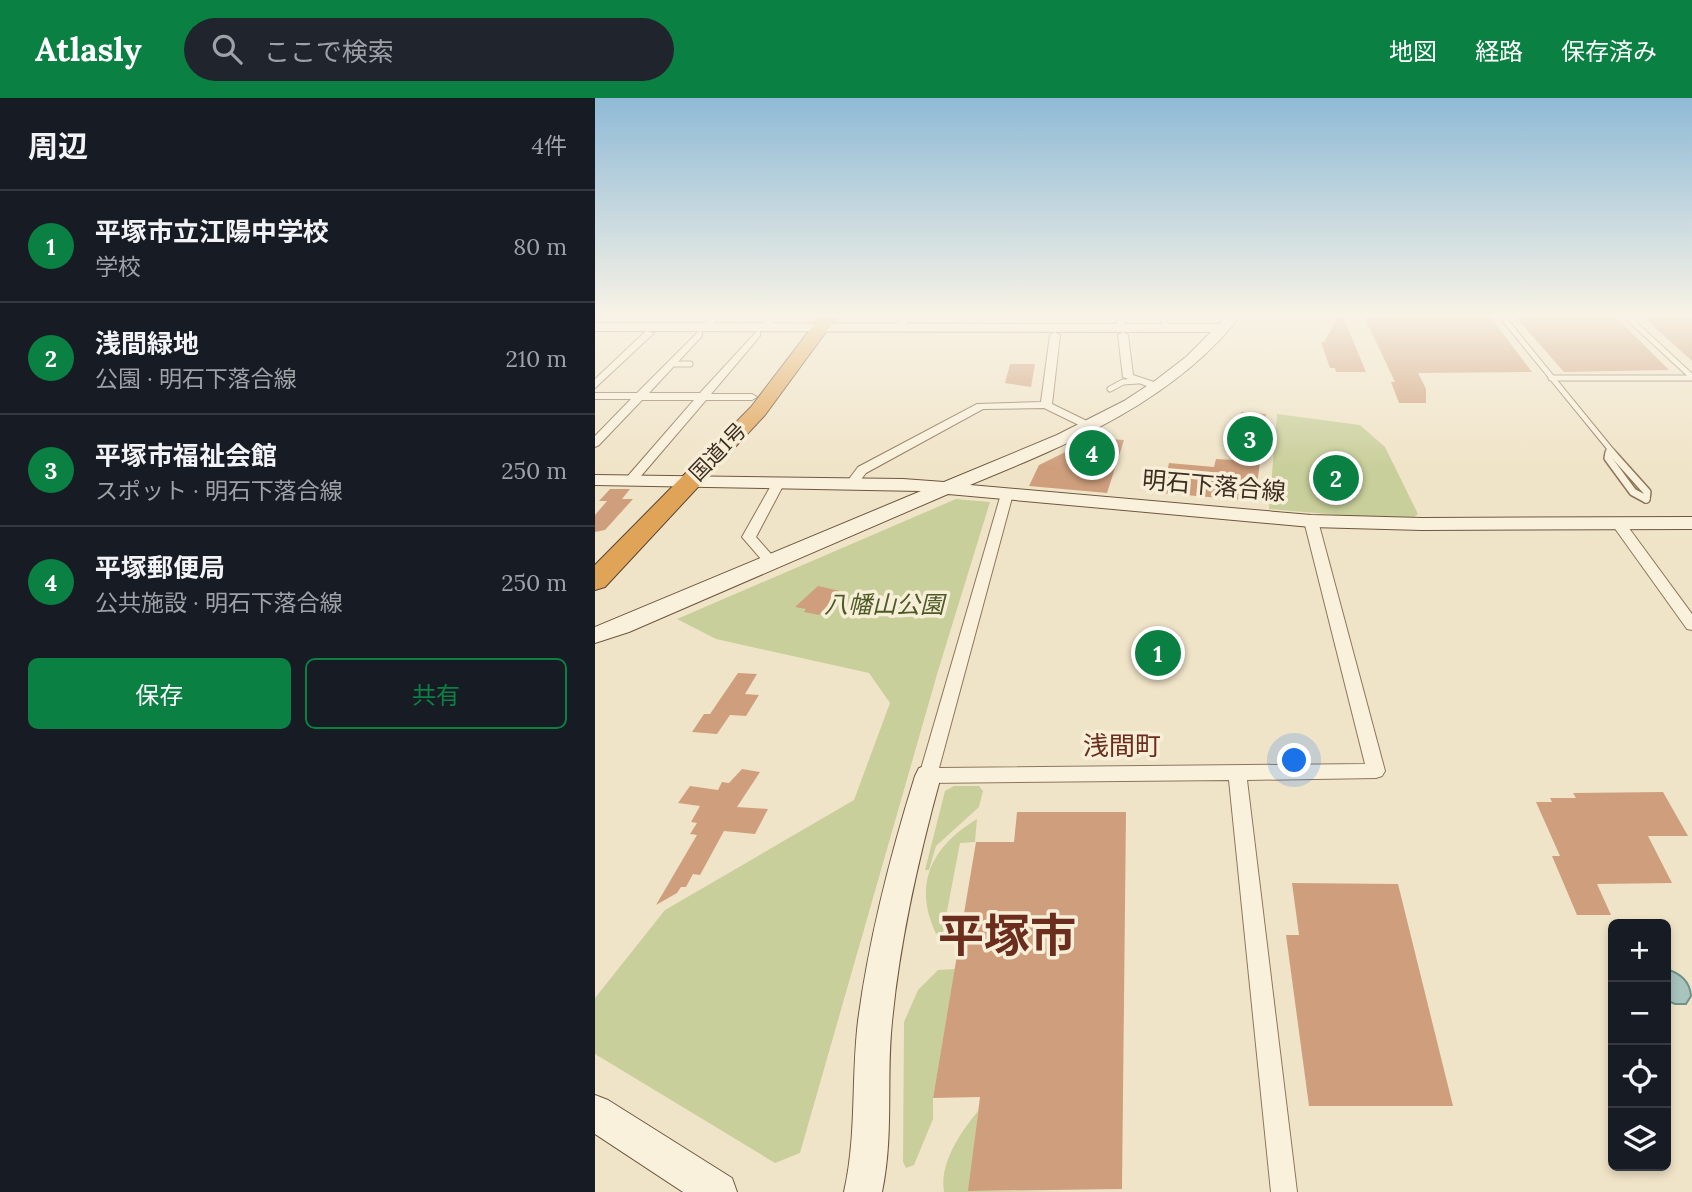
<!DOCTYPE html>
<html lang="ja">
<meta charset="utf-8">
<style>
body{margin:0;font-family:Lora,"Noto Sans JP",serif;background:#20242c;color:#f1f3f6}
.controls{position:absolute;right:21px;bottom:21px;display:grid;overflow:hidden;border-radius:10px;box-shadow:0 4px 10px #0003}
.controls button{width:63px;height:63px;display:grid;place-items:center;padding:0;border:0;border-bottom:2px solid #363941;background:#171b24;color:#f1f3f6;font:35px sans-serif}
.you{position:absolute;left:700px;top:663px;width:24px;height:24px;margin:-18px;border:5px solid #fff;border-radius:50%;background:#1a73e8;box-shadow:0 0 0 10px #1a73e833}
.badge{display:grid;place-items:center;width:46px;height:46px;border-radius:50%;background:#0b8043;color:#fff;font-size:23px;font-weight:700}
.pin{position:absolute;translate:-50% -50%;border:4px solid #fff;box-shadow:0 2px 7px #0006}
.list{margin:0;padding:0;list-style:none}
h2{display:flex;justify-content:space-between;align-items:center;height:91px;margin:0;padding:0 28px;font-size:30px}
h2 small{font-size:23px;font-weight:400;color:#9ea1a6}
.list li{display:grid;grid-template-columns:46px 1fr auto;gap:21px;align-items:center;box-sizing:border-box;height:112px;padding:0 28px;border-top:2px solid #363941}
.list b{display:block;font-size:26px;white-space:nowrap}
.list p{margin:0;font-size:23px;white-space:nowrap;color:#9ea1a6}
.list em{font-size:23px;font-style:normal;color:#9ea1a6}
.actions{display:flex;gap:14px;padding:21px 28px}
.actions a{flex:1;padding:16px 0;border:2px solid #0b8043;border-radius:10px;text-align:center;font-size:24px;color:#0b8043}
.actions .main{background:#0b8043;color:#fff}
.icon{flex:none;width:38px;height:38px;fill:none;stroke:currentColor;stroke-width:2;stroke-linecap:round;stroke-linejoin:round}
.map{position:relative;flex:none;width:1097px;height:1094px;overflow:hidden}
header{display:flex;align-items:center;gap:42px;box-sizing:border-box;height:98px;padding:0 35px;background:#0b8043;color:#fff}
header strong{font-size:33px}
nav{display:flex;gap:38px;margin-inline-start:auto;font-size:24px}
.search{width:490px;height:63px;background:#20242c;display:flex;align-items:center;gap:18px;box-sizing:border-box;padding:0 24px;border-radius:38px;color:#9ea1a6;font-size:26px}
main{display:flex}
aside{flex:1;background:#171b24}
.map>svg:first-child{display:block}
.green{fill:#c9cf9b}
.water{fill:#a9c4bc;stroke:#6f938a;stroke-width:2}
.building{fill:#cf9f7d}
.lines{fill:none;stroke-linecap:round;stroke-linejoin:round}
.lane-far1-casing{stroke:#8d765c;stroke-width:7}
.lane-casing{stroke:#8d765c;stroke-width:10}
.street-casing{stroke:#8d765c;stroke-width:2}
.secondary-casing{stroke:#6f573f;stroke-width:2}
.highway-casing{stroke:#5b4430;stroke-width:2}
.lane-far1{stroke:#faf1dc;stroke-width:5}
.lane{stroke:#faf1dc;stroke-width:7}
.street{fill:#faf1dc;fill-rule:evenodd}
.secondary{fill:#faf1dc;fill-rule:evenodd}
.highway{fill:#e0a458;fill-rule:evenodd}
.labels{text-anchor:middle;stroke-width:7;stroke-linejoin:round;paint-order:stroke}
.far-street-label{font-size:21px;fill:#3d2e20;stroke:#f7eed8}
.street-label{font-size:24px;fill:#3d2e20;stroke:#f7eed8}
.park-label{font-size:24px;font-style:italic;fill:#4d5a26;stroke:#f7eed8}
.neighbourhood-label{font-size:26px;fill:#6b2e1e;stroke:#f7eed8}
.near-town-label{font-size:46px;font-weight:bold;fill:#6b2e1e;stroke:#f7eed8}
</style>
<header>
<strong>Atlasly</strong>
<div class="search"><svg class="icon" aria-label="search" viewBox="0 0 24 24"><circle cx="10" cy="10" r="6"/><path d="M15 15l6 6"/></svg>ここで検索</div>
<nav><a>地図</a><a>経路</a><a>保存済み</a></nav>
</header>
<main>
<aside>
<h2>周辺<small>4件</small></h2>
<ul class="list">
<li><span class="badge">1</span><div><b>平塚市立江陽中学校</b><p>学校</p></div><em>80 m</em></li>
<li><span class="badge">2</span><div><b>浅間緑地</b><p>公園 · 明石下落合線</p></div><em>210 m</em></li>
<li><span class="badge">3</span><div><b>平塚市福祉会館</b><p>スポット · 明石下落合線</p></div><em>250 m</em></li>
<li><span class="badge">4</span><div><b>平塚郵便局</b><p>公共施設 · 明石下落合線</p></div><em>250 m</em></li>
</ul>
<div class="actions"><a class="main">保存</a><a>共有</a></div>
</aside>
<div class="map">
<svg width="1097" height="1094" viewBox="0 0 1097 1094">
<rect width="100%" height="100%" fill="#f0e4c8"/>
<g class="green">
<polygon points="682,316 765,327 790,349 823,416 819,419 754,418 674,411"/>
<polygon points="361,401 395,404 343,573 205,1055 180,1065 0,956 0,900 70,812 259,702 295,605 274,575 121,541 82,521"/>
<polygon points="359,688 384,688 388,693 384,709 341,748 334,772 330,772 350,693"/>
<path d="M382,721L380,744L365,745L346,845C317,793 331,752 382,721Z"/>
<polygon points="360,871 338,1000 338,1021 319,1067 311,1070 308,1064 309,924 323,892 343,872"/>
<path d="M383,1013L374,1093L469,1094H349C344,1065 366,1034 383,1013Z"/>
</g>
<path class="water" d="M1071,871C1085,875 1095,883 1096,898L1091,906H1080L1071,902Z"/>
<g class="building">
<polygon points="745,216 747,216 771,274 741,274 740,270 735,270 726,244 729,244"/>
<polygon points="768,216 893,216 937,274 823,275 831,291 831,305 804,305 796,284 800,284"/>
<polygon points="918,216 1018,216 1074,272 969,274"/>
<polygon points="1045,216 1097,216 1097,263"/>
<polygon points="415,266 440,266 436,289 410,285"/>
<polygon points="646,314 671,316 660,403 567,395 574,365 619,369 621,361 639,362"/>
<polygon points="505,337 513,341 529,342 512,395 434,388 444,367"/>
<polygon points="15,391 35,391 27,401 38,401 10,432 0,434 0,417 12,403 4,403"/>
<polygon points="223,488 245,493 224,517 209,514 211,511 200,509"/>
<polygon points="274,499 274,511 254,514 257,501"/>
<polygon points="143,575 162,576 150,596 164,597 151,618 135,617 122,636 97,634 109,616 115,616"/>
<polygon points="147,671 165,674 142,709 173,711 160,736 129,733 105,777 98,776 91,789 86,789 82,795 61,807 102,737 95,736 102,725 96,724 105,708 83,705 95,688 123,692 127,684 134,685"/>
<polygon points="1068,694 1093,738 1053,738 1077,785 1002,786 1016,817 982,817 957,758 965,758 941,704 957,704 955,700 981,700 978,695"/>
<polygon points="422,714 531,714 527,1091 373,1093 385,999 338,1000 381,744 419,744"/>
<polygon points="697,785 803,786 858,1008 714,1008 691,837 704,837"/>
</g>
<g class="lines">
<defs>
<g id="lane-far1">
<polyline points="568,216 571,230"/>
<polyline points="905,216 1020,357"/>
<polyline points="1029,216 1097,279"/>
<polyline points="75,266 95,266"/>
<polyline points="956,280 1097,280"/>
<polyline points="515,291 528,284 543,283"/>
<polyline points="1013,357 1014,352"/>
</g>
<g id="lane">
<polyline points="1014,355 1013,360 1038,394 1051,401"/>
<polyline points="1017,355 1052,394 1051,401"/>
</g>
<g id="street">
<polygon points="118,216 128,216 112,232 106,232 106,228"/>
<polygon points="176,216 185,216 172,232 166,232 164,230"/>
<polygon points="309,216 318,216 308,232 302,232 300,230"/>
<polygon points="521,216 530,216 530,232 522,230"/>
<polygon points="51,233 59,235 0,290 0,281"/>
<polygon points="104,233 107,234 107,238 54,295 105,295 162,233 165,234 165,238 116,296 157,296 162,299 157,302 111,302 40,385 32,385 32,379 99,302 47,302 4,347 0,349 0,338 36,301 0,301 0,295 42,295"/>
<polygon points="460,234 465,237 457,306 498,326 498,330 490,330 449,310 388,311 271,375 261,388 253,388 251,385 263,369 382,306 446,304 455,237"/>
<polygon points="528,234 533,237 538,277 565,286 565,290 557,290 528,279 523,237"/>
<polygon points="184,380 190,384 161,439 184,465 177,469 172,468 147,439 178,384"/>
<polygon points="412,392 418,396 344,670 770,666 709,423 716,419 723,423 790,673 787,678 781,680 652,682 702,1094 676,1094 634,682 333,685 327,683 324,678 406,396"/>
<polygon points="1023,421 1028,422 1097,516 1097,532 1092,531 1016,425"/>
</g>
<g id="secondary">
<path d="M633,216H647C579,304 474,346 375,387L716,417L827,420L1097,419V431L827,432L716,429L353,396L34,534L0,545V529L326,393L0,387V377L308,381L349,384L462,337L529,303L561,282L591,259L616,234L0,233V225L624,226Z"/>
<path d="M333,667L342,670L346,678C324,758 305,840 297,924C291,981 299,1037 287,1094H249C262,1037 256,981 263,923C274,840 295,758 320,678L324,670Z"/>
<polygon points="0,997 13,1002 137,1080 142,1094 88,1094 0,1036"/>
</g>
<polygon id="highway" points="227,216 244,216 170,317 10,489 0,492 0,467 156,309"/>
</defs>
<use href="#lane-far1" class="lane-far1-casing"/>
<use href="#lane" class="lane-casing"/>
<use href="#street" class="street-casing"/>
<use href="#secondary" class="secondary-casing"/>
<use href="#highway" class="highway-casing"/>
<use href="#lane-far1" class="lane-far1"/>
<use href="#lane" class="lane"/>
<use href="#street" class="street"/>
<use href="#secondary" class="secondary"/>
<use href="#highway" class="highway"/>
</g>
<linearGradient id="sky" x2="0" y2="1"><stop stop-color="#8fbad6"/><stop offset="0.59" stop-color="#f8f3e6"/><stop offset="1" stop-color="#f8f3e6" stop-opacity="0"/></linearGradient>
<rect width="1097" height="369" fill="url(#sky)"/>
<g class="labels">
<g class="far-street-label">
<text transform="translate(123 354) rotate(-46)" y="7">国道1号</text>
</g>
<g class="street-label">
<text transform="translate(619 388) rotate(5)" y="8">明石下落合線</text>
</g>
<g class="park-label">
<text x="289" y="515">八幡山公園</text>
</g>
<g class="neighbourhood-label">
<text x="527" y="657">浅間町</text>
</g>
<g class="near-town-label">
<text x="412" y="854">平塚市</text>
</g>
</g>
</svg>
<div class="controls">
<button>+</button>
<button>−</button>
<button><svg class="icon" aria-label="locate" viewBox="0 0 24 24"><circle cx="12" cy="12" r="6"/><path d="M12 2v4M12 18v4M2 12h4M18 12h4"/></svg></button>
<button><svg class="icon" aria-label="layers" viewBox="0 0 24 24"><path d="M12 4l9 5-9 5-9-5zM3 14l9 5 9-5"/></svg></button>
</div>
<div class="you"></div>
<div class="pin badge" style="left:563px;top:555px">1</div>
<div class="pin badge" style="left:741px;top:380px">2</div>
<div class="pin badge" style="left:655px;top:341px">3</div>
<div class="pin badge" style="left:497px;top:355px">4</div>
</div>
</main>
